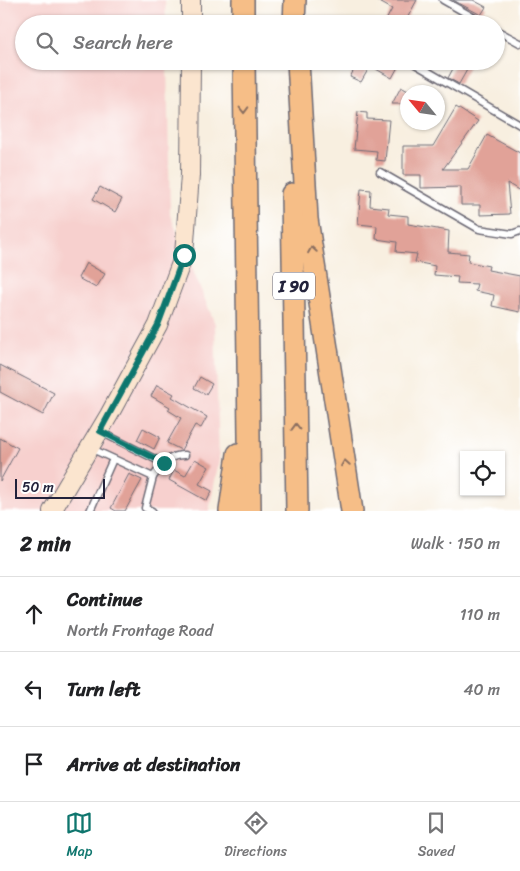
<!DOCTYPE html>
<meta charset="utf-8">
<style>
body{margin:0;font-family:Sriracha,sans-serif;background:#f2f2f2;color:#202124}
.controls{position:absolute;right:15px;bottom:15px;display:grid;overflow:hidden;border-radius:0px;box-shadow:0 1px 4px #0004}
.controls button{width:45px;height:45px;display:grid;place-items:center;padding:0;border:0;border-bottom:1px solid #e0e0e0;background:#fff;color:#202124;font:25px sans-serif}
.compass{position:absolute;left:400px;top:85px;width:45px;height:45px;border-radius:50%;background:#fff;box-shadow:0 1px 4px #0004;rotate:299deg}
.scale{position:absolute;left:15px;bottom:12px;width:90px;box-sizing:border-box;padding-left:5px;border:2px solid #22223b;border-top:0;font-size:14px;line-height:18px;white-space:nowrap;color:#22223b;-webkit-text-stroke:4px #fff;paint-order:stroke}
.stop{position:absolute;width:15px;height:15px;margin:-11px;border:4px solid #0f766e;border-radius:50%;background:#fff}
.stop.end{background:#0f766e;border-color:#fff;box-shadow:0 1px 5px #0008}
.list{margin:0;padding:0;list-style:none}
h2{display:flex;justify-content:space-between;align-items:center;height:65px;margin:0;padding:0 20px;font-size:21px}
h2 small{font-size:16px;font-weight:400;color:#757577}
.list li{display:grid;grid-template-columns:32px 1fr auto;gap:15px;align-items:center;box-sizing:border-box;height:75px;padding:0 20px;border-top:1px solid #e0e0e0}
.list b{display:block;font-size:19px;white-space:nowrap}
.list p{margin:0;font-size:16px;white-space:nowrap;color:#757577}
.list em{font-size:16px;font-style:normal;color:#757577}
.icon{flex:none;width:28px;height:28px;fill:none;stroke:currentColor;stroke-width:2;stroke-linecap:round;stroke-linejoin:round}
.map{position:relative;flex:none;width:520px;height:511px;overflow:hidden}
.search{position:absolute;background:#fff;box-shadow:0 1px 4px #0004;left:15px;right:15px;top:15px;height:55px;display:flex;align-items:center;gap:12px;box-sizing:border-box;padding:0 18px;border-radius:28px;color:#757577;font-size:19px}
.sheet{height:290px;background:#fff}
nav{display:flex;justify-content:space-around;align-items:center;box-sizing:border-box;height:70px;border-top:1px solid #e0e0e0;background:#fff;font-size:14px;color:#757577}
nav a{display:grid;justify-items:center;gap:2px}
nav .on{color:#0f766e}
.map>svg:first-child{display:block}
.built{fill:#f7d0ce}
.building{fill:#e1a298}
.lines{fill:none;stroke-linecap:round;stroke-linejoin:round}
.lane-casing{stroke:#6d6a75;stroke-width:9}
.secondary-casing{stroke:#6d6a75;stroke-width:20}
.highway-casing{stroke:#6d6a75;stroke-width:24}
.lane{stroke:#fff;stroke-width:6}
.secondary{stroke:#fbe5cf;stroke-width:18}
.highway{stroke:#f6be87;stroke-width:21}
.oneway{stroke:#8c7061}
.route{stroke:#0f766e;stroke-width:6}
.labels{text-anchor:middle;stroke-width:4;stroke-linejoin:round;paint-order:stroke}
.shield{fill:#fff;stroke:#646476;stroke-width:1}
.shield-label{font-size:16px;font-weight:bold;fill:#22223b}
</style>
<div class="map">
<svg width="520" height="511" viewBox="0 0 520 511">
<rect width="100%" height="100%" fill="#fff"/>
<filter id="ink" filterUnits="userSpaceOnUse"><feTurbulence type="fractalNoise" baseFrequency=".02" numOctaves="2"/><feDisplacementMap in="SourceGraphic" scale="10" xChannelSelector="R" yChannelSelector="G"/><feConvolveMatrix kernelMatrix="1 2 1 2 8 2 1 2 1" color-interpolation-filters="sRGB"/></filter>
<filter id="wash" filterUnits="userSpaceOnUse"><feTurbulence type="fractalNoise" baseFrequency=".0096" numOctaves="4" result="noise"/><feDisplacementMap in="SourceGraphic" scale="20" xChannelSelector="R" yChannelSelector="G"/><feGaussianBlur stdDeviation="1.12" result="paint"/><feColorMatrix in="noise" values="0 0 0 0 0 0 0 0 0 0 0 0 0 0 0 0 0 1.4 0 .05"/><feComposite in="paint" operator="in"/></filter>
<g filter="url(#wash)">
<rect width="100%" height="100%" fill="#f8efe0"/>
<polygon class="built" points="0,0 165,0 166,24 24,24 24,61 167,61 170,215 215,324 219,460 209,511 0,511"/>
<g id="blocks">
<g class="building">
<polygon points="376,0 417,0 404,24 384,24 392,9"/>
<polygon points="453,0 473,0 486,7 481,15"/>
<polygon points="359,61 373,61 361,82 350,77"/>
<polygon points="380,61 388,61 398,67 392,78 376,69"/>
<polygon points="457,61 472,61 459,84 448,78"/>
<polygon points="401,87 408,91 408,104 392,104"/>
<polygon points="456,107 478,121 443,169 468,169 487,135 520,153 520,191 507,183 510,214 480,215 480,205 461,205 461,187 421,188 421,175 403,175 403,146 433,146"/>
<polygon points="358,112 367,113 367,119 389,120 385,161 376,160 377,151 354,149"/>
<polygon points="100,187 122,199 115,212 93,199"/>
<polygon points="361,189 371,190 370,206 389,208 388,214 408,216 408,224 449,231 448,252 469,254 468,262 489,266 488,270 520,276 520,312 492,306 494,295 475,291 477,284 457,283 458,277 434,275 435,266 415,262 417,254 396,252 397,242 376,239 377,226 358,224"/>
<polygon points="86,263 105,274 96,288 78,278"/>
<polygon points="0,365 54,393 43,415 0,392"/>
<polygon points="200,377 212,384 206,394 194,388"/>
<polygon points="157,385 174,394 172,397 207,417 201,428 195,425 181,450 167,443 181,418 168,410 170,407 151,396"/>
<polygon points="143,428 160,437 154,449 137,440"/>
<polygon points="0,438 18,448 0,481"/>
<polygon points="195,459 209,467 199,484 212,491 207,501 169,480 174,470 185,476"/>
<polygon points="129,474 142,480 125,511 116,511 111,508"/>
</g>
</g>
</g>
<g filter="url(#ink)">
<use href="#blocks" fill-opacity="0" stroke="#6d6a75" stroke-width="1"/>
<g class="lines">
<defs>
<g id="lane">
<polyline points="443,0 485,24"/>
<polyline points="496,30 520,43"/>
<polyline points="410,61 520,125"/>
<polyline points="380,172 479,229 512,234 520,231"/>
<polyline points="101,432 163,463"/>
<polyline points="90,448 153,477 145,508 152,511"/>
<path d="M153,477C163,464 168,455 185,455"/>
<polyline points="90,511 113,459"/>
</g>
<g id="secondary">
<polyline points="191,24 191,0"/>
<polyline points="52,511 109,415 158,325 184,255 190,175 191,61"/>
</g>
<g id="highway">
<polyline points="243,0 243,24"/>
<polyline points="294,24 295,0"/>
<polyline points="244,61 250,511"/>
<polyline points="298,61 307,219 352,511"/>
<polyline points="292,194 297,511"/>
<polyline points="230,511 238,454"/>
</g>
</defs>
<use href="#lane" class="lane-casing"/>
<use href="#secondary" class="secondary-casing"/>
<use href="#highway" class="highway-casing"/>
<use href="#lane" class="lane"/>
<use href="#secondary" class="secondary"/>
<use href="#highway" class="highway"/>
</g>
<defs><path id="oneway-chevron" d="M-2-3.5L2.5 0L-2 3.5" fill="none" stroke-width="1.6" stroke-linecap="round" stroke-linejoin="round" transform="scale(1.25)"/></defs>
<g class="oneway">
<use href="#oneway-chevron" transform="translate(244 110) rotate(89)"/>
<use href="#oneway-chevron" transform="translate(312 250) rotate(-99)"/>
<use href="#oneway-chevron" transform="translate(296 427) rotate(-91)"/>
<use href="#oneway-chevron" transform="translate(345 463) rotate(-99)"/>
</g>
</g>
<g class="lines" filter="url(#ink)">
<polyline class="route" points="164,463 100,431 158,325 184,255"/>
</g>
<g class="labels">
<rect class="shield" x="273" y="272.5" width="42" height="27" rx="4"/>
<g class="shield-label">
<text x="294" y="292">I 90</text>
</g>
</g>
</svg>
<div class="controls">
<button><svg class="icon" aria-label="locate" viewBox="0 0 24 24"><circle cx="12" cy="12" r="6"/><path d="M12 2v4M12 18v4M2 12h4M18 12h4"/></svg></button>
</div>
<svg class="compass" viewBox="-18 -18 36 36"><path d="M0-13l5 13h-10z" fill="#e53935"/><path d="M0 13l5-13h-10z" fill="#757577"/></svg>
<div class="scale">50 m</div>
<div class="stop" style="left:184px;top:255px"></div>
<div class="stop end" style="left:164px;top:463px"></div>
<div class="search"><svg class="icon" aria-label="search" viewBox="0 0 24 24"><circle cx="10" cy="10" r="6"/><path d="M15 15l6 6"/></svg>Search here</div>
</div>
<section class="sheet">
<h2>2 min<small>Walk · 150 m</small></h2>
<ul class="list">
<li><svg class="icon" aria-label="ahead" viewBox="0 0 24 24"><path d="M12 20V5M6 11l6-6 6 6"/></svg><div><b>Continue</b><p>North Frontage Road</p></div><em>110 m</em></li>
<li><svg class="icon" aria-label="left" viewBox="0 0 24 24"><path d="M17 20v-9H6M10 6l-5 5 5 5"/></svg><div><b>Turn left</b></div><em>40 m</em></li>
<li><svg class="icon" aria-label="arrive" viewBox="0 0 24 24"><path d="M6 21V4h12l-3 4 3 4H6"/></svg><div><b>Arrive at destination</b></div></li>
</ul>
</section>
<nav>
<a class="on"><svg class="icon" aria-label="map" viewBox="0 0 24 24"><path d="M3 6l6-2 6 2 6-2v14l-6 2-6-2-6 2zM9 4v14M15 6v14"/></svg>Map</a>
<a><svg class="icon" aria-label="directions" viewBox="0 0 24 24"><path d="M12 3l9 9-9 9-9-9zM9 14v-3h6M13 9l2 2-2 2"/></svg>Directions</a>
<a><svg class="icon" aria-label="saved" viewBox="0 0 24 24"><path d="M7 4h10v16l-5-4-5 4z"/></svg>Saved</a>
</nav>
